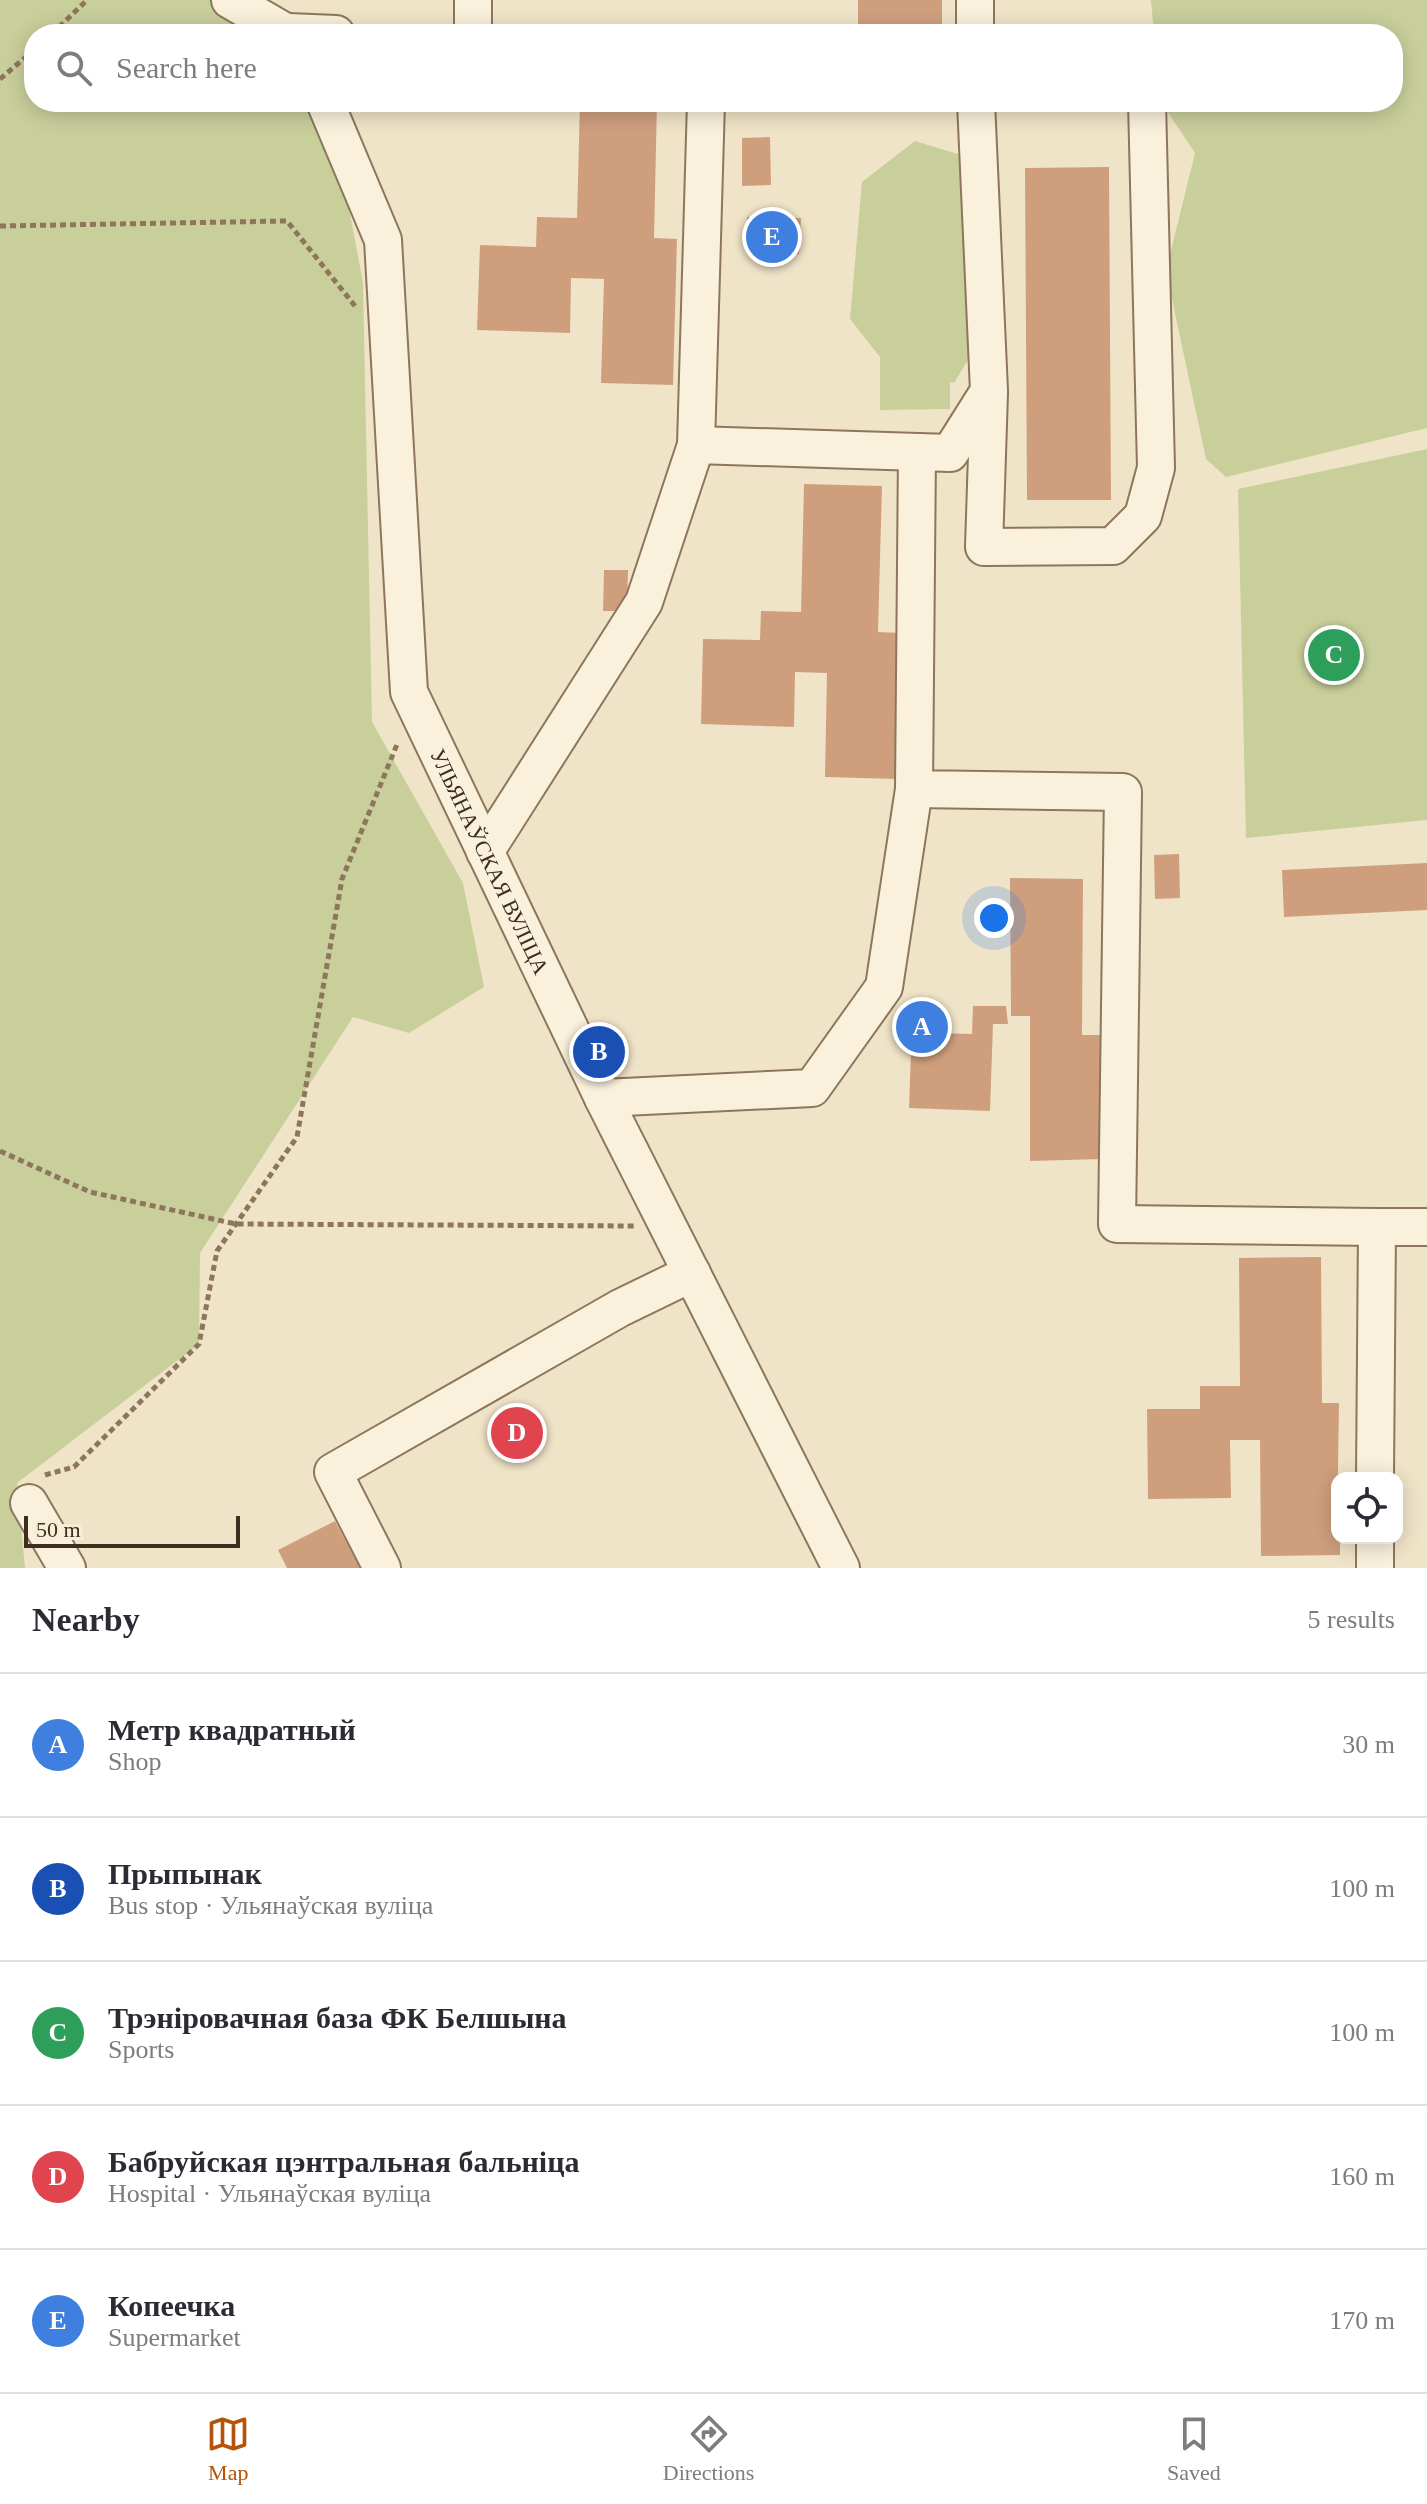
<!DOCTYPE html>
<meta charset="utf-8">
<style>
body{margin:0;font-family:"Times New Roman",serif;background:#f7f7f7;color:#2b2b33}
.controls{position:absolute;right:24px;bottom:24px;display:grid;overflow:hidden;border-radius:16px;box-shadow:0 4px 20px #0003}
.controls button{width:72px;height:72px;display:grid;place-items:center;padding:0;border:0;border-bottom:2px solid #e1e1e2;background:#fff;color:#2b2b33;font:40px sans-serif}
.scale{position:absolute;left:24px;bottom:20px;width:216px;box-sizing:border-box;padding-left:8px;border:4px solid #3d2e20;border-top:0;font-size:22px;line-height:28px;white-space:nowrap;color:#3d2e20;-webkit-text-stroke:6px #f7eed8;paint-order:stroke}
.you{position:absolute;left:994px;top:918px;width:28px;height:28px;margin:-20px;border:6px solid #fff;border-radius:50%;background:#1a73e8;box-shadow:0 0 0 12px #1a73e833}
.badge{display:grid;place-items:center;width:52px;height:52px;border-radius:50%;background:#b45309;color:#fff;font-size:26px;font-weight:700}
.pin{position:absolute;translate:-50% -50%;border:4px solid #fff;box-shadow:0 2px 8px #0006}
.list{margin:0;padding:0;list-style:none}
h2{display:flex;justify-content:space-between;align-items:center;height:104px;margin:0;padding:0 32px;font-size:34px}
h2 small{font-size:26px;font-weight:400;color:#7c7c81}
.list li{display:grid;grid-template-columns:52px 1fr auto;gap:24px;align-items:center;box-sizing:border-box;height:144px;padding:0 32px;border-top:2px solid #e1e1e2}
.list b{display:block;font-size:30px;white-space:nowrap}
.list p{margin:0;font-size:26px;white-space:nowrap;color:#7c7c81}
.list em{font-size:26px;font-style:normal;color:#7c7c81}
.icon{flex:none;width:44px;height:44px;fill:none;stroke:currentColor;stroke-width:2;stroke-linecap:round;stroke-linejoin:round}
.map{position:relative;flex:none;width:1427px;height:1568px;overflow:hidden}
.search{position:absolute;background:#fff;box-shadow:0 4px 20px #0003;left:24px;right:24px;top:24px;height:88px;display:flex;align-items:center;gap:20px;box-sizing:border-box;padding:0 28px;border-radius:32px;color:#7c7c81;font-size:30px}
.sheet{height:824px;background:#fff}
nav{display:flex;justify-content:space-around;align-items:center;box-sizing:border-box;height:112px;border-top:2px solid #e1e1e2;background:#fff;font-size:22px;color:#7c7c81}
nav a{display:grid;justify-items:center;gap:4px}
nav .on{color:#b45309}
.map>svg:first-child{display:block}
.green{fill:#c9cf9b}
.building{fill:#cf9f7d}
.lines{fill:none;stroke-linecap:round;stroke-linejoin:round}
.minor-casing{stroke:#8d765c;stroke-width:40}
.path{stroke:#8d765c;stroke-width:5;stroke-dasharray:6 4;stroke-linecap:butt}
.minor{stroke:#faf1dc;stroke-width:36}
.labels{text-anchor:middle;stroke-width:6;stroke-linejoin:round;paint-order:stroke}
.street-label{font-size:22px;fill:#3d2e20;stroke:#f7eed8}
</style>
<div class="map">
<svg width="1427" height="1568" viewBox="0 0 1427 1568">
<rect width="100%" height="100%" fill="#f0e4c8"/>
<g class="green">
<polygon points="0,0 237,0 276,34 34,34 34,102 316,102 342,171 363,283 372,722 463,883 484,987 409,1033 353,1017 200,1253 199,1344 17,1483 25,1568 0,1568"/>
<polygon points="1151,0 1427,0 1427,428 1226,477 1206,459 1166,271 1195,153 1161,102 1393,102 1393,34 1154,34"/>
<polygon points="915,141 961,155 980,340 954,383 950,382 950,409 880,410 880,357 850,319 862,182"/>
<polygon points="1427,449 1427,820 1246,838 1238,489"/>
</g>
<g class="building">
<rect x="858" y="0" width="84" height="34"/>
<polygon points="580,102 657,102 654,238 677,239 673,385 601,383 604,279 571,278 570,333 477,330 480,245 536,247 537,217 577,218"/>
<polygon points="770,137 771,185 742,186 742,138"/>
<polygon points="1109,167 1111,500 1027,500 1025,168"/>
<polygon points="747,217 801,218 799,254 746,253"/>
<polygon points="804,484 882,486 878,632 901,633 897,779 825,777 827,673 795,672 794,727 701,724 703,639 760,640 761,611 801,612"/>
<polygon points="604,570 628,570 627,611 603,611"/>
<polygon points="1179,854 1180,898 1155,899 1154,855"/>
<polygon points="1427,863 1427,910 1284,917 1282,870"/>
<polygon points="1010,878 1083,879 1082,1035 1102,1035 1103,1159 1030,1161 1030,1016 1011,1016"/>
<polygon points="973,1006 1006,1006 1008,1024 993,1024 990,1111 909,1108 912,1023 933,1023 932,1033 972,1034"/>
<polygon points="1321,1257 1322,1403 1339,1403 1337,1538 1340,1538 1340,1555 1261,1556 1260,1440 1230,1440 1231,1498 1148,1499 1147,1409 1200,1409 1200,1386 1240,1386 1239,1258"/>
<polygon points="335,1521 360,1568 287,1568 278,1550"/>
</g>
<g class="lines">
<defs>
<g id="minor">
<polyline points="230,0 289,34"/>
<polyline points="473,0 473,34"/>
<polyline points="975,0 975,34"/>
<polyline points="288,32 336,34"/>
<path id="s1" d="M325,102L383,240L409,692L603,1098L841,1568"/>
<polyline points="989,393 984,547 1113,546 1143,516 1156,468 1147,102"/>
<polyline points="696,445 706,102"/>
<polyline points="917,452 914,789 1123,792 1117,1224 1377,1227"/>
<polyline points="485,852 644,602 696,445 950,453 989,391 976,102"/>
<polyline points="603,1098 812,1088 884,987 914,789"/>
<polyline points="1375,1478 1377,1227 1427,1227"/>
<polyline points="29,1503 67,1568"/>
<polyline points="382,1568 333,1472 620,1308 692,1273"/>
<polyline points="1375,1568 1375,1538"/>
</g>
</defs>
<use href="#minor" class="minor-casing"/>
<g class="path">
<polyline points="52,34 87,0"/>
<polyline points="0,79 34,50"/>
<polyline points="0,226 287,221 355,306"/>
<polyline points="0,1151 90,1192 236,1224 635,1226"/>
<polyline points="45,1475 74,1467 199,1344 217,1251 297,1137 342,879 398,742"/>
</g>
<use href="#minor" class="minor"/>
</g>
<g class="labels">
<g class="street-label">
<text dy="8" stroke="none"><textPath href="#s1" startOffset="790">УЛЬЯНАЎСКАЯ ВУЛІЦА</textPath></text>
</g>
</g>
</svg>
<div class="controls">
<button><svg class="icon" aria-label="locate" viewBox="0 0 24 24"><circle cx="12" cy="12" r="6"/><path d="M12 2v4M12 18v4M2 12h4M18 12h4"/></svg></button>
</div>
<div class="scale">50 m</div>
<div class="you"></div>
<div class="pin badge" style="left:922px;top:1027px;background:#3f7fe0">A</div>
<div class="pin badge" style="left:599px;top:1052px;background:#1a4fb4">B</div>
<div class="pin badge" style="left:1334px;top:655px;background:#2e9e5b">C</div>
<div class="pin badge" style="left:517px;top:1433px;background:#e0444e">D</div>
<div class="pin badge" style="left:772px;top:237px;background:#3f7fe0">E</div>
<div class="search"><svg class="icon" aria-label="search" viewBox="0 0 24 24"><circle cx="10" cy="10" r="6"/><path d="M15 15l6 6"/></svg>Search here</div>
</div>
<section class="sheet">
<h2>Nearby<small>5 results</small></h2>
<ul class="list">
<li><span class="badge" style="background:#3f7fe0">A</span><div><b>Метр квадратный</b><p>Shop</p></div><em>30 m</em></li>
<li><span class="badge" style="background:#1a4fb4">B</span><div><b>Прыпынак</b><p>Bus stop · Ульянаўская вуліца</p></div><em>100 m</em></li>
<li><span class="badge" style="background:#2e9e5b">C</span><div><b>Трэніровачная база ФК Белшына</b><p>Sports</p></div><em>100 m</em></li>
<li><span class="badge" style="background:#e0444e">D</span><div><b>Бабруйская цэнтральная бальніца</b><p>Hospital · Ульянаўская вуліца</p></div><em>160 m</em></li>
<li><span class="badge" style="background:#3f7fe0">E</span><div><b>Копеечка</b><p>Supermarket</p></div><em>170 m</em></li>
</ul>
</section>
<nav>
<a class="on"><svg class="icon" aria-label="map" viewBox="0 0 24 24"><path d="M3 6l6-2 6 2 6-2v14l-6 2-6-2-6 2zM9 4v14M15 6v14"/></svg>Map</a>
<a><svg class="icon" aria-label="directions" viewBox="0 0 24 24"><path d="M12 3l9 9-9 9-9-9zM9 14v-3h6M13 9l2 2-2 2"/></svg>Directions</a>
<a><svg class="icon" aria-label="saved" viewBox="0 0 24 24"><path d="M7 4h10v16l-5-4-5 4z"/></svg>Saved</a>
</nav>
